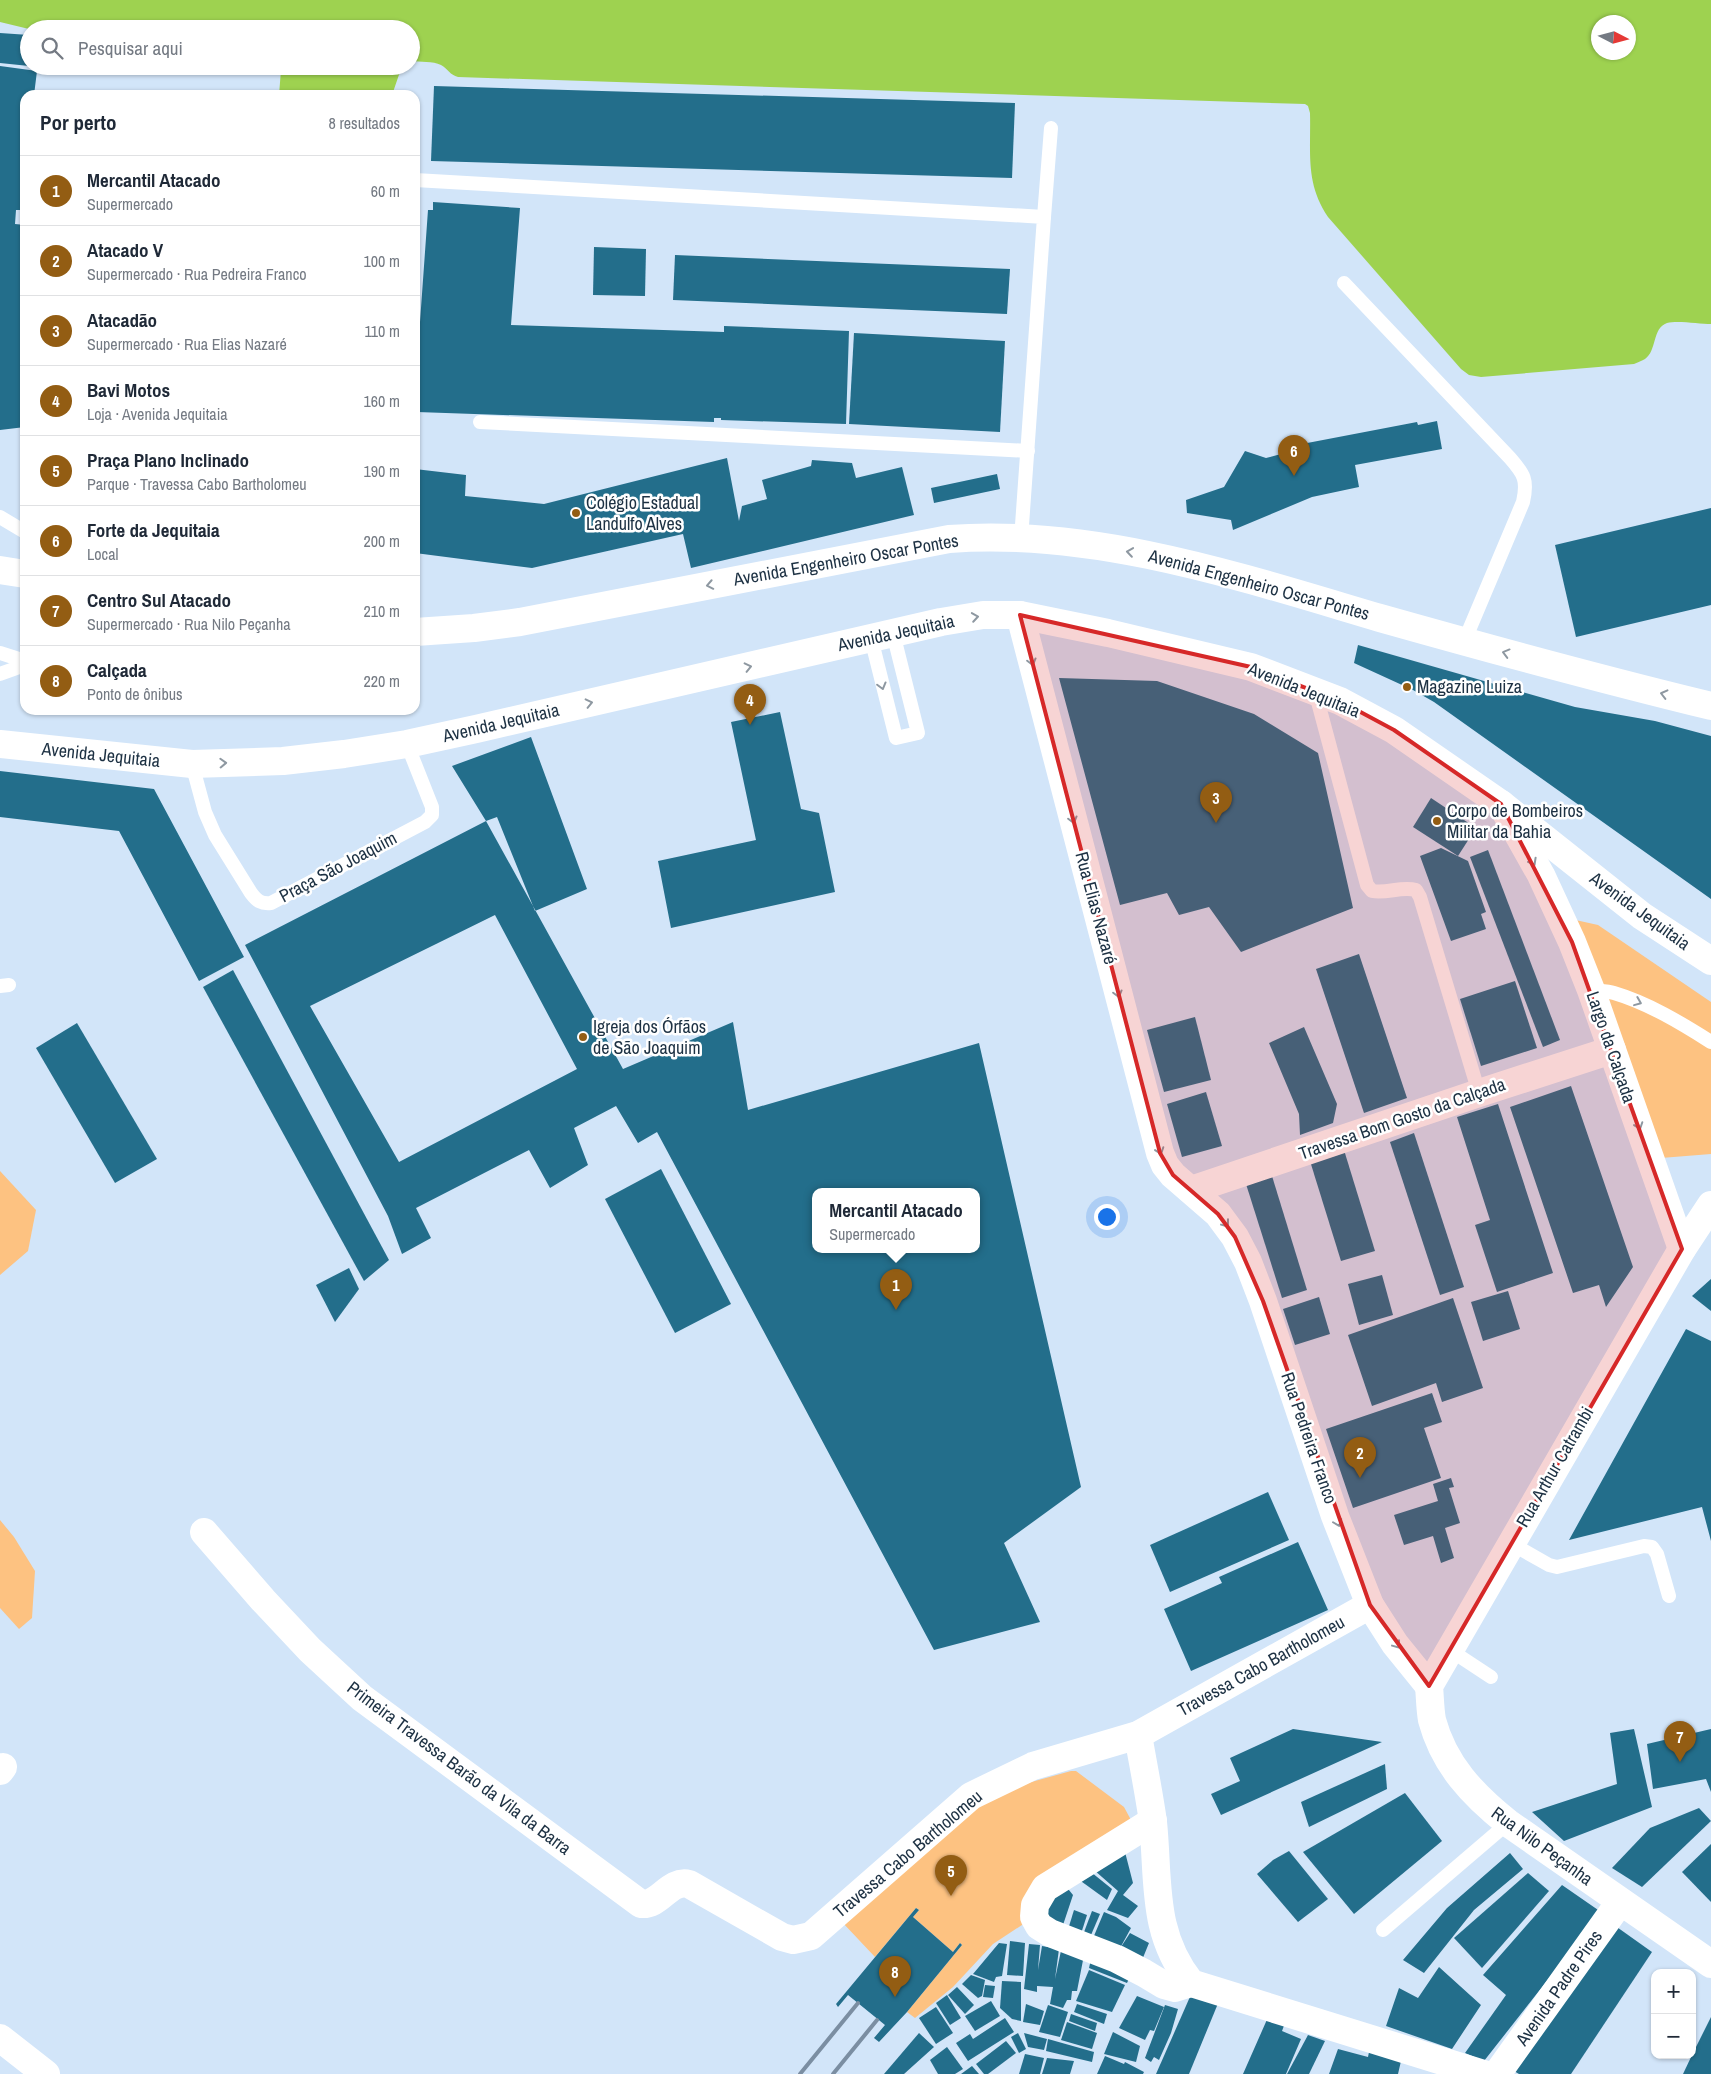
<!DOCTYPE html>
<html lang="pt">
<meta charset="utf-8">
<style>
body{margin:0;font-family:"Archivo Narrow",sans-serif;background:#f2f2f3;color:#1f2937}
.controls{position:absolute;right:15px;bottom:15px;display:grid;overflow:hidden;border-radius:10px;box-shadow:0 1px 4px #0004}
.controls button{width:45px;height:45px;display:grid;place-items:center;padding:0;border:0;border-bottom:1px solid #e0e1e3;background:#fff;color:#1f2937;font:25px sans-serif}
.compass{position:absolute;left:1591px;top:15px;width:45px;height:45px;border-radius:50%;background:#fff;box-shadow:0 1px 4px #0004;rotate:96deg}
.you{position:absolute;left:1106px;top:1216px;width:18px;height:18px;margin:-12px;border:4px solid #fff;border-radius:50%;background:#1a73e8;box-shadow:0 0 0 8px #1a73e833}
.badge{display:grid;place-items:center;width:32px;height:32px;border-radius:50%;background:#935d13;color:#fff;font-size:16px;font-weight:700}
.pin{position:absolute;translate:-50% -41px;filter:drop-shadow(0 1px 2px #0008)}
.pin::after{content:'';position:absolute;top:26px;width:18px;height:15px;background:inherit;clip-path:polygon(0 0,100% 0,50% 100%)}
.popup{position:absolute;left:812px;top:1188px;width:168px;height:65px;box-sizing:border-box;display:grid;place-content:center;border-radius:10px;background:#fff;filter:drop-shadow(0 1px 4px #0005);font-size:16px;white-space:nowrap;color:#747a83}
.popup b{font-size:19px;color:#1f2937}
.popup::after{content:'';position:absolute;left:50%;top:100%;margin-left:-10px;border:10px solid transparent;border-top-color:#fff}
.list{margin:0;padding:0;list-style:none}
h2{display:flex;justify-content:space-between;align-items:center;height:65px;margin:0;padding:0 20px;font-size:21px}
h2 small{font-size:16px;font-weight:400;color:#747a83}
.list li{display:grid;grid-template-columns:32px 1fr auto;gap:15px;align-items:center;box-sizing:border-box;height:70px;padding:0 20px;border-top:1px solid #e0e1e3}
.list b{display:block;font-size:19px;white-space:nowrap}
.list p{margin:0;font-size:16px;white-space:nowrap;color:#747a83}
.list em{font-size:16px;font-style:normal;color:#747a83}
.icon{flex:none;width:28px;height:28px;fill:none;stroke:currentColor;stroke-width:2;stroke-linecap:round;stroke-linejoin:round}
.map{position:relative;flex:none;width:1711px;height:2074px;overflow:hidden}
.search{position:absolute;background:#fff;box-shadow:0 1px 4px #0004;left:20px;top:20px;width:400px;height:55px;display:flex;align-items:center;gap:12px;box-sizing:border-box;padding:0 18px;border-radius:28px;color:#747a83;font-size:19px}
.panel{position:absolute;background:#fff;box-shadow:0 1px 4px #0004;left:20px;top:90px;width:400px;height:625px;border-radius:15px}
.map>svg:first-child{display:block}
.green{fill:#fdc281}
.water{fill:#9ed250;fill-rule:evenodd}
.building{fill:#236e8b;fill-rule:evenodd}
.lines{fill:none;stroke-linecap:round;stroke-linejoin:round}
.service{stroke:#fff;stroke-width:14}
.minor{stroke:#fff;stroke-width:28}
.secondary{stroke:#fff;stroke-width:28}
.primary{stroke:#fff;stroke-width:28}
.rail{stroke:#7b8ea2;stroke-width:4}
.oneway{stroke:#8e98a1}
.marked{fill:#d62828;fill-opacity:0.2;stroke:#d62828;stroke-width:4;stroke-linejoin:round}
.poi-dot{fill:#935d13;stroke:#fff;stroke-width:2}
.labels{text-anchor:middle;stroke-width:5;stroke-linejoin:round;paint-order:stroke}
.poi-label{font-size:18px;fill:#1d3143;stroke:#fff;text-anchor:start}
.street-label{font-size:18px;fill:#1d3143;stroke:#fff}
</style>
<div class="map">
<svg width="1711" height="2074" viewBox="0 0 1711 2074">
<rect width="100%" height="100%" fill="#d2e5f9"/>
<g class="green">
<polygon points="1571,919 1598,925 1711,1002 1711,1154 1661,1158"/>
<polygon points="0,1171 36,1210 28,1251 0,1275"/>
<polygon points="0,1520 14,1537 35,1571 32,1618 19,1629 0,1608"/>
<polygon points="1071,1771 1076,1771 1124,1807 1131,1820 1028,1921 993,1944 953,1987 915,2018 907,2012 962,1945 960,1943 953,1952 913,1917 919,1910 916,1908 875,1957 842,1922 970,1805 999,1791"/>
</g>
<g class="water">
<path d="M0,0H1711V324C1700,324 1677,320 1667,323C1652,328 1657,351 1645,359C1642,361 1638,362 1634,364L1481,377L1469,375L1461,369L1328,217C1305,183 1311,153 1310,113L1308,106L1305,104L458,77C450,75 448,69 441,65C433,61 420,62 411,61V29H29L0,22ZM1598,22H1628V52H1598Z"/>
<polygon points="276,66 402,66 392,95 279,95 281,70"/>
</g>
<g class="building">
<polygon points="0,33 29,35 29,66 0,63"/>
<polygon points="0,66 37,71 34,95 25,95 25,199 21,198 20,210 16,210 15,224 25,225 25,427 0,430"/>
<polygon points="434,86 1015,103 1012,178 431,161"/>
<polygon points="433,202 520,208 511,325 724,332 724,326 849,331 846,424 721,420 721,418 714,418 714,422 417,412 420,322 428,210 433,210"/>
<polygon points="594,247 646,249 645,296 593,295"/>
<polygon points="675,255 1010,269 1007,314 673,300"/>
<polygon points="854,333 1005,341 1000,432 849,424"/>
<polygon points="1437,421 1442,449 1355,465 1359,487 1312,497 1233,530 1231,520 1187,513 1186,500 1224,487 1245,451 1266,458 1303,448 1302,444 1417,422 1418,425"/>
<polygon points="727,458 739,521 742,506 767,499 762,480 811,466 812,460 852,463 856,478 902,467 914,515 691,568 683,534 532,568 415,553 415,469 466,475 465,496 544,504"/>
<polygon points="997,474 1000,489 934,503 931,488"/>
<polygon points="1711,508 1711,605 1576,637 1555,545"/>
<polygon points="1358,645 1575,707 1655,721 1711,736 1711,899 1434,702 1413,690 1354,663"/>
<polygon points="1059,678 1157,681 1254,714 1318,753 1353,908 1241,952 1209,907 1179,915 1167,893 1120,905"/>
<polygon points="780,712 801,809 819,813 835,892 671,928 658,861 756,840 731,722"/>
<path d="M531,737L587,889L535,911L497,817L486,821L623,1069L733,1022L748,1110L979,1043L1081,1487L1004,1543L1040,1622L934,1650L657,1132L638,1143L616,1106L574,1128L588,1165L550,1188L529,1150L416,1208L431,1238L402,1254L388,1216L245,945L486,821L452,766ZM495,915L577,1069L399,1162L310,1006ZM816,1191H976V1249H816Z"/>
<polygon points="0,771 154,789 244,957 199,981 119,831 0,817"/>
<polygon points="1431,798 1476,828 1458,856 1413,827"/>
<polygon points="1441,848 1468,861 1486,912 1481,914 1486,929 1451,941 1420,856"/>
<polygon points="1488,850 1560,1040 1543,1047 1470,857"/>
<polygon points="1359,954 1407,1098 1364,1113 1316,969"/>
<polygon points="233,970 389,1260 364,1281 203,987"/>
<polygon points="1515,981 1537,1048 1481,1066 1460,999"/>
<polygon points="1195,1017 1211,1080 1164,1092 1147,1030"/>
<polygon points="77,1023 157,1159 115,1183 36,1048"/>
<polygon points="1304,1027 1337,1104 1333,1123 1300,1135 1299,1114 1269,1043"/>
<polygon points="1571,1086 1633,1267 1606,1307 1599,1285 1573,1293 1510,1107"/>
<polygon points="1206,1092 1222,1146 1182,1157 1167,1104"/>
<polygon points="1498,1104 1553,1273 1497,1292 1475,1225 1490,1220 1457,1117"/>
<polygon points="1414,1133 1464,1287 1440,1295 1390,1142"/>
<polygon points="1344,1150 1375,1251 1341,1261 1310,1161"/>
<polygon points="661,1169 731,1304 675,1333 605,1199"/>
<polygon points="1272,1176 1307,1290 1282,1298 1246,1184"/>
<polygon points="349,1268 359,1289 335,1322 316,1285"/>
<polygon points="1382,1275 1393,1315 1359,1325 1348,1284"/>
<polygon points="1711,1279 1711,1311 1692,1296"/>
<polygon points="1508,1291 1520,1329 1483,1341 1471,1302"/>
<polygon points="1319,1297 1330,1334 1295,1345 1283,1309"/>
<polygon points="1453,1298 1483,1388 1442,1402 1436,1383 1372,1406 1348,1335"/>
<polygon points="1686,1329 1711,1341 1711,1541 1702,1507 1569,1540"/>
<polygon points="1432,1393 1442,1422 1424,1428 1441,1478 1353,1508 1326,1429"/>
<polygon points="1451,1478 1454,1487 1449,1488 1460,1523 1445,1528 1454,1558 1441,1563 1433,1536 1404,1545 1394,1515 1438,1501 1433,1484"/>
<polygon points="1268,1492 1289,1540 1170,1592 1150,1545"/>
<polygon points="1298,1542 1328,1610 1191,1671 1164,1609 1222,1583 1219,1577"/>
<polygon points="1293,1729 1382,1742 1221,1815 1211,1794 1240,1781 1230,1758"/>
<polygon points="1634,1729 1652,1807 1564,1841 1532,1812 1617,1784 1610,1733"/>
<polygon points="1711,1729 1711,1792 1706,1779 1653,1789 1647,1744"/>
<polygon points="1385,1764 1387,1789 1309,1827 1301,1802"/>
<polygon points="1405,1793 1442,1841 1354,1914 1303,1852"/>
<polygon points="1699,1808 1711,1821 1642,1887 1612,1868 1650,1828"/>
<polygon points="1711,1844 1711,1902 1682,1872"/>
<polygon points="1289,1851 1328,1899 1298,1922 1257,1874 1273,1860"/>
<polygon points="1125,1852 1133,1883 1123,1895 1138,1906 1128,1918 1107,1910 1118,1891 1094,1870"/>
<polygon points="1510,1853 1523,1869 1474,1910 1424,1973 1403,1960 1447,1908"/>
<polygon points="1086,1868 1112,1889 1107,1900 1078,1879"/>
<polygon points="1528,1873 1549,1891 1482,1968 1454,1938"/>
<polygon points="1064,1884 1073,1895 1061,1931 1047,1926 1049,1892"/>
<polygon points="1562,1885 1601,1912 1484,2061 1465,2053 1506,1995 1483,1975"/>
<polygon points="916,1908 919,1910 913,1917 953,1952 960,1943 962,1945 907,2012 879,2042 874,2038 885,2025 848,1995 838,2007 836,2004"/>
<polygon points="1074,1910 1087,1915 1079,1940 1066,1936"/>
<polygon points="1092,1911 1100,1914 1088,1942 1081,1940"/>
<polygon points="1104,1912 1116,1917 1131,1928 1119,1950 1130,1933 1149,1943 1140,1965 1091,1943"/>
<polygon points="1614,1925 1652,1952 1571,2074 1519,2074 1514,2071"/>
<polygon points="1010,1941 1025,1943 1023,1976 1007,1975"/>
<polygon points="999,1943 1007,1944 1002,1976 996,1977 994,1982 973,1974"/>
<polygon points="1029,1944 1040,1945 1038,1970 1042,1946 1059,1949 1055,1979 1062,1946 1085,1950 1077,1991 1072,1991 1071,2000 1067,2000 1063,2008 1050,2004 1053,1987 1037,1986 1037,1992 1024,1989"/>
<polygon points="1092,1955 1132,1972 1127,1983 1089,1968"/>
<polygon points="1439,1967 1481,2005 1452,2049 1386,2026 1399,1988 1418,1998"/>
<polygon points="1089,1970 1125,1985 1112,2012 1076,2001"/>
<polygon points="971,1975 985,1980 982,1996 978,1998 962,1984"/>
<polygon points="1002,1981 1021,1982 1021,2021 1012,2019 1000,2008"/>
<polygon points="985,1985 995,1986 993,1998 983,1997"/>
<polygon points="957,1987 974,2005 965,2014 948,1995"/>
<polygon points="1193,1990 1219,2001 1189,2074 1156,2074"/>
<polygon points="947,1995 961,2018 950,2025 936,2003"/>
<polygon points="1137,1996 1164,2007 1154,2031 1150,2030 1145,2040 1119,2028"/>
<polygon points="991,2001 1000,2016 975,2031 965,2016"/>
<polygon points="1026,2004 1044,2011 1040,2025 1023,2022"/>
<polygon points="1077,2004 1107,2014 1104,2024 1074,2012"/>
<polygon points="1048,2005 1068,2012 1060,2037 1039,2032"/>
<polygon points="1165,2005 1178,2009 1171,2033 1159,2060 1154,2057 1151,2062 1145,2058"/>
<polygon points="936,2007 953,2033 936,2044 919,2018"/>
<polygon points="1071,2014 1097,2023 1095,2031 1069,2021"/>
<polygon points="1269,2015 1285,2023 1282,2031 1301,2039 1286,2074 1243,2074"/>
<polygon points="1711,2017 1711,2074 1683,2074 1692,2055"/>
<polygon points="1005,2018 1014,2032 968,2061 956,2043 970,2034 973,2039"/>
<polygon points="1067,2022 1097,2033 1092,2049 1061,2040"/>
<polygon points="1113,2032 1140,2046 1136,2062 1104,2054"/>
<polygon points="919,2033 934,2047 904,2074 884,2074"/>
<polygon points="1018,2033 1026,2049 1019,2053 1011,2037"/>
<polygon points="1024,2033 1047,2039 1044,2050 1028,2047"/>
<polygon points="1308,2035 1325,2041 1309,2074 1287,2074"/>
<polygon points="1048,2039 1094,2052 1092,2062 1046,2051"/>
<polygon points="1006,2041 1016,2053 988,2074 984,2074 976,2064"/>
<polygon points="947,2047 963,2069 955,2074 938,2074 930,2060"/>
<polygon points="1338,2049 1368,2057 1369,2052 1401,2061 1398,2074 1329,2074"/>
<polygon points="1025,2054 1044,2058 1040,2074 1019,2074"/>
<polygon points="1105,2056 1124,2064 1125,2062 1144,2072 1143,2074 1097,2074"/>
<polygon points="1047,2058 1074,2061 1070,2074 1042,2074"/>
<polygon points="972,2066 979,2074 961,2074"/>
</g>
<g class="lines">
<g class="service">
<polyline points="415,180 1044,217 1021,539"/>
<polyline points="1044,217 1051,128"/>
<path d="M1344,283L1510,458C1524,474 1528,480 1523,502L1464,642"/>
<polyline points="480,422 1028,451"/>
<polyline points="0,517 25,532"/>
<polyline points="871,638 896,738 918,733 893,633"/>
<polyline points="0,653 25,661"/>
<polyline points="0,674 25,665"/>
<path d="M1315,691L1367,885L1372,891C1387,894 1401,886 1416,890L1420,897L1479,1093"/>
<path d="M192,764L205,812L215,835L251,893C257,901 261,904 271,903L425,822L432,815V807L407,744"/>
<polyline points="0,986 9,985"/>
<path d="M1591,990C1598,991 1607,991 1614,993C1648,1003 1681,1023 1711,1042"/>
<polyline points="1510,1543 1549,1565 1557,1567 1644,1546 1652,1547 1657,1554 1669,1596"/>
<polyline points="1450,1650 1491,1677"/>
<polyline points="1383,1930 1508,1823"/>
</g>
<g class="minor">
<polyline points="1020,615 1160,1153 1165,1165 1173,1175 1218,1214 1235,1237 1248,1262 1263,1301 1335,1516 1370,1605 1395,1644 1429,1686"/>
<polyline points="1191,1190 1479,1093 1612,1050"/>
<path d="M204,1532L263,1600L310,1650L362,1698L641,1904C660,1906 669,1879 689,1884L782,1937L793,1940L811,1936L971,1796L1033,1766L1138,1735L1370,1605"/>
<path d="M1138,1735C1143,1764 1149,1793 1153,1822C1159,1881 1151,1933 1191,1983L1484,2074"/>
<polyline points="0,1771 3,1767"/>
<polyline points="1153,1821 1045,1888 1035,1905 1034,1917 1039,1926 1050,1933 1117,1959 1144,1973 1164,1985 1175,1988 1191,1983"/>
<polyline points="1497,2074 1620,1902"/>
</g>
<g class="secondary">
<polyline points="1501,804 1541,875 1572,942 1591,990 1682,1249"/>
<path d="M1711,1205L1682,1249L1429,1686C1430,1697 1430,1709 1432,1720C1444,1765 1473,1795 1508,1823L1711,1964"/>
<polyline points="0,2038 46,2074"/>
</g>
<g class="primary">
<polyline points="0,570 25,574"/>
<path d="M415,632L474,628L520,622L949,539C1095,528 1241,577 1380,618C1490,649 1600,679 1711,706"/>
<polyline points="0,744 192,764 283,761 344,754 407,744 476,729 941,622 983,615 1020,615 1108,633 1251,667 1340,701 1394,730 1501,804 1642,916 1711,961"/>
</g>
<g class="rail">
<polyline points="800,2074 858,2003"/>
<polyline points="833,2074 877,2020"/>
</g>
</g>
<defs><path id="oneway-chevron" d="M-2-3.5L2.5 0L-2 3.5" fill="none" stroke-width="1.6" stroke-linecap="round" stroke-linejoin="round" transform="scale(1.25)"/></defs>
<g class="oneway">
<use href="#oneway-chevron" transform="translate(1130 552) rotate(-172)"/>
<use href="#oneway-chevron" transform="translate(710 585) rotate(169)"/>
<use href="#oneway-chevron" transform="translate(975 617) rotate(-9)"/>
<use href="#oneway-chevron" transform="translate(1506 653) rotate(-165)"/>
<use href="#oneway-chevron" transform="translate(1032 662) rotate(75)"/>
<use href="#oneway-chevron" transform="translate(748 667) rotate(-13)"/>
<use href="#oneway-chevron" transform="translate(882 686) rotate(75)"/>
<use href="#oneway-chevron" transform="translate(1664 694) rotate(-166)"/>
<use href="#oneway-chevron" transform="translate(589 703) rotate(-13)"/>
<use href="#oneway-chevron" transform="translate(223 763) rotate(-2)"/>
<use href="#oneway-chevron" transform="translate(1073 820) rotate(75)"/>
<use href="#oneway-chevron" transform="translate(1533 862) rotate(61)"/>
<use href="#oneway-chevron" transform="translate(1118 994) rotate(75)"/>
<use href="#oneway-chevron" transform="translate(1638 1002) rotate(22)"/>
<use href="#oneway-chevron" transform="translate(1639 1126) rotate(71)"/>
<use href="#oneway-chevron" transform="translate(1160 1151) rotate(71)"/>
<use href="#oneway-chevron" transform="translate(1226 1224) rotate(53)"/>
<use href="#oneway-chevron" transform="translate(1338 1523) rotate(69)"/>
<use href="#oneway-chevron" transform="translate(1397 1645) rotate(53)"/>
</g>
<path class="marked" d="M1020,615L1251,667L1340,701L1394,730L1501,804L1572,942L1682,1249L1429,1686L1370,1605L1263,1301L1235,1237L1218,1214L1173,1175L1160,1153Z"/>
<g class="poi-dot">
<circle cx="576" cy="513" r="5"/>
<circle cx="1407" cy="687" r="5"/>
<circle cx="1437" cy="821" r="5"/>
<circle cx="583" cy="1037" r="5"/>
</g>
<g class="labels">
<g class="poi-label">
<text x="586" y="509">Colégio Estadual<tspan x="586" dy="21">Landulfo Alves</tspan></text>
<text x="1417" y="693">Magazine Luiza</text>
<text x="1447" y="817">Corpo de Bombeiros<tspan x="1447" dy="21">Militar da Bahia</tspan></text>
<text x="593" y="1033">Igreja dos Órfãos<tspan x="593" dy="21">de São Joaquim</tspan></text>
</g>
<g class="street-label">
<text transform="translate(846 560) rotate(-10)" y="6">Avenida Engenheiro Oscar Pontes</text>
<text transform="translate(1259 585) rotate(15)" y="6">Avenida Engenheiro Oscar Pontes</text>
<text transform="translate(896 633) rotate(-12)" y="6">Avenida Jequitaia</text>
<text transform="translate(1304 690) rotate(22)" y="6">Avenida Jequitaia</text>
<text transform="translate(501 723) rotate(-13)" y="6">Avenida Jequitaia</text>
<text transform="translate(101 755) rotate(6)" y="6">Avenida Jequitaia</text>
<text transform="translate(338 867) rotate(-28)" y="6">Praça São Joaquim</text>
<text transform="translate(1096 908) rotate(75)" y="6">Rua Elias Nazaré</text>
<text transform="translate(1640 911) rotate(36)" y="6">Avenida Jequitaia</text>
<text transform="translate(1611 1047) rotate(71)" y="6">Largo da Calçada</text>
<text transform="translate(1402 1119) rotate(-19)" y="6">Travessa Bom Gosto da Calçada</text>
<text transform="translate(1309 1438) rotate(71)" y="6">Rua Pedreira Franco</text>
<text transform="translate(1555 1467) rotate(-60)" y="6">Rua Arthur Catrambi</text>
<text transform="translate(1261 1666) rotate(-29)" y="6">Travessa Cabo Bartholomeu</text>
<text transform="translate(459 1768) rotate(37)" y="6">Primeira Travessa Barão da Vila da Barra</text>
<text transform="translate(1542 1846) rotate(36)" y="6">Rua Nilo Peçanha</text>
<text transform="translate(908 1854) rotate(-40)" y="6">Travessa Cabo Bartholomeu</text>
<text transform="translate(1559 1988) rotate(-55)" y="6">Avenida Padre Pires</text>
</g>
</g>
</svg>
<div class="controls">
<button>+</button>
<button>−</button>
</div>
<svg class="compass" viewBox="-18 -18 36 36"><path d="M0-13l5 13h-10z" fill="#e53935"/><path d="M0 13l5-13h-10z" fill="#747a83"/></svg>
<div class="you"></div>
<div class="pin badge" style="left:896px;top:1310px">1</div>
<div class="popup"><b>Mercantil Atacado</b>Supermercado</div>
<div class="pin badge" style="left:1360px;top:1478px">2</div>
<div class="pin badge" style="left:1216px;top:823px">3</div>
<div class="pin badge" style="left:750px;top:725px">4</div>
<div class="pin badge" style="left:951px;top:1896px">5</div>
<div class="pin badge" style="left:1294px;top:476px">6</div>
<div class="pin badge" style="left:1680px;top:1762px">7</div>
<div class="pin badge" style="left:895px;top:1997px">8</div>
<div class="search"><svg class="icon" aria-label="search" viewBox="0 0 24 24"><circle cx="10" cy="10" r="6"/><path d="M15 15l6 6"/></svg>Pesquisar aqui</div>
<section class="panel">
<h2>Por perto<small>8 resultados</small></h2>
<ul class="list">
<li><span class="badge">1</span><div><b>Mercantil Atacado</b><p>Supermercado</p></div><em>60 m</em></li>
<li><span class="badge">2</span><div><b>Atacado V</b><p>Supermercado · Rua Pedreira Franco</p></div><em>100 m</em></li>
<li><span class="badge">3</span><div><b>Atacadão</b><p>Supermercado · Rua Elias Nazaré</p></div><em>110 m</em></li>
<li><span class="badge">4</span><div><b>Bavi Motos</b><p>Loja · Avenida Jequitaia</p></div><em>160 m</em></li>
<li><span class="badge">5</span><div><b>Praça Plano Inclinado</b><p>Parque · Travessa Cabo Bartholomeu</p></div><em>190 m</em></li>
<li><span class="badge">6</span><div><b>Forte da Jequitaia</b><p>Local</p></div><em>200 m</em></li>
<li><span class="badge">7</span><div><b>Centro Sul Atacado</b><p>Supermercado · Rua Nilo Peçanha</p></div><em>210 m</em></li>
<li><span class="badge">8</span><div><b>Calçada</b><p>Ponto de ônibus</p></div><em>220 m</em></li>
</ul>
</section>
</div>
